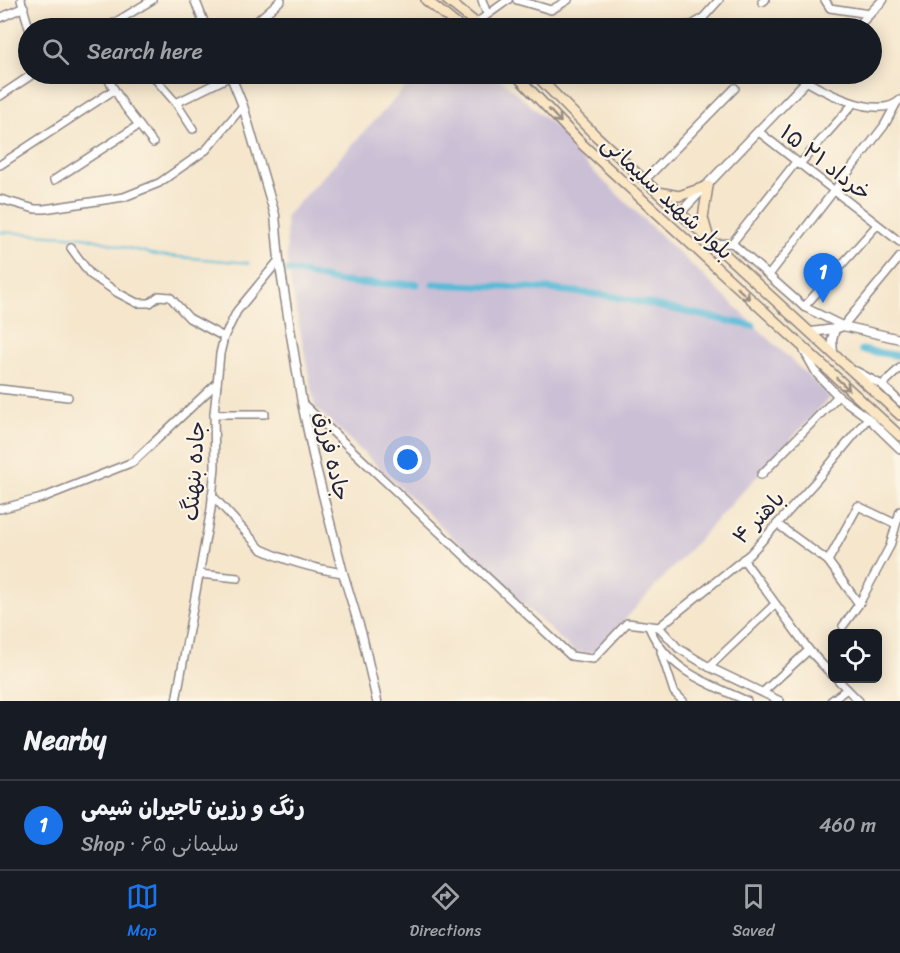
<!DOCTYPE html>
<meta charset="utf-8">
<style>
body{margin:0;font-family:Sriracha,"Playpen Sans Arabic",sans-serif;background:#242831;color:#f1f3f6}
.controls{position:absolute;right:18px;bottom:18px;display:grid;overflow:hidden;border-radius:9px;box-shadow:0 3px 15px #0003}
.controls button{width:54px;height:54px;display:grid;place-items:center;padding:0;border:0;border-bottom:2px solid #363941;background:#171b24;color:#f1f3f6;font:30px sans-serif}
.you{position:absolute;left:408px;top:460px;width:21px;height:21px;margin:-15px;border:4px solid #fff;border-radius:50%;background:#1a73e8;box-shadow:0 0 0 9px #1a73e833}
.badge{display:grid;place-items:center;width:39px;height:39px;border-radius:50%;background:#1a73e8;color:#fff;font-size:20px;font-weight:700}
.pin{position:absolute;translate:-50% -50px;filter:drop-shadow(0 2px 3px #0008)}
.pin::after{content:'';position:absolute;top:32px;width:21px;height:18px;background:inherit;clip-path:polygon(0 0,100% 0,50% 100%)}
.list{margin:0;padding:0;list-style:none}
h2{display:flex;justify-content:space-between;align-items:center;height:78px;margin:0;padding:0 24px;font-size:26px}
h2 small{font-size:20px;font-weight:400;color:#9ea1a6}
.list li{display:grid;grid-template-columns:39px 1fr auto;gap:18px;align-items:center;box-sizing:border-box;height:90px;padding:0 24px;border-top:2px solid #363941}
.list b{display:block;font-size:22px;white-space:nowrap}
.list p{margin:0;font-size:20px;white-space:nowrap;color:#9ea1a6}
.list em{font-size:20px;font-style:normal;color:#9ea1a6}
.icon{flex:none;width:33px;height:33px;fill:none;stroke:currentColor;stroke-width:2;stroke-linecap:round;stroke-linejoin:round}
.map{position:relative;flex:none;width:900px;height:701px;overflow:hidden}
.search{position:absolute;background:#171b24;box-shadow:0 3px 15px #0003;left:18px;right:18px;top:18px;height:66px;display:flex;align-items:center;gap:15px;box-sizing:border-box;padding:0 21px;border-radius:33px;color:#9ea1a6;font-size:22px}
.sheet{height:168px;background:#171b24}
nav{display:flex;justify-content:space-around;align-items:center;box-sizing:border-box;height:84px;border-top:2px solid #363941;background:#171b24;font-size:16px;color:#9ea1a6}
nav a{display:grid;justify-items:center;gap:3px}
nav .on{color:#1a73e8}
.map>svg:first-child{display:block}
.industrial{fill:#cbbfd5}
.lines{fill:none;stroke-linecap:round;stroke-linejoin:round}
.stream{stroke:#59bad8;stroke-width:2}
.canal{stroke:#59bad8;stroke-width:7}
.minor-casing{stroke:#8c8484;stroke-width:10}
.tertiary-casing{stroke:#8c8484;stroke-width:11}
.secondary-casing{stroke:#8c8484;stroke-width:12}
.minor{stroke:#fff;stroke-width:7}
.tertiary{stroke:#fff;stroke-width:8}
.secondary{stroke:#fbe6c4;stroke-width:9}
.oneway{stroke:#998e86}
.labels{text-anchor:middle;stroke-width:4.5;stroke-linejoin:round;paint-order:stroke}
.street-label{font-size:22px;fill:#22223b;stroke:#fcf5e5}
</style>
<div class="map">
<svg width="900" height="701" viewBox="0 0 900 701">
<rect width="100%" height="100%" fill="#fcf5e5"/>
<filter id="ink" filterUnits="userSpaceOnUse"><feTurbulence type="fractalNoise" baseFrequency=".0167" numOctaves="2"/><feDisplacementMap in="SourceGraphic" scale="12" xChannelSelector="R" yChannelSelector="G"/><feConvolveMatrix kernelMatrix="1 2 1 2 8 2 1 2 1" color-interpolation-filters="sRGB"/></filter>
<filter id="wash" filterUnits="userSpaceOnUse"><feTurbulence type="fractalNoise" baseFrequency=".008" numOctaves="4" result="noise"/><feDisplacementMap in="SourceGraphic" scale="24" xChannelSelector="R" yChannelSelector="G"/><feGaussianBlur stdDeviation="1.35" result="paint"/><feColorMatrix in="noise" values="0 0 0 0 0 0 0 0 0 0 0 0 0 0 0 0 0 1.4 0 .05"/><feComposite in="paint" operator="in"/></filter>
<g filter="url(#wash)">
<rect width="100%" height="100%" fill="#f5e6cc"/>
<polygon class="industrial" points="418,74 495,74 563,134 571,150 830,397 594,653 574,652 315,407 287,263 286,216"/>
<g class="lines">
<polyline class="stream" points="0,232 84,237 156,255 249,263"/>
<g class="canal">
<path d="M288,271C305,272 319,278 335,281C362,285 390,284 417,284"/>
<polyline points="433,284 548,289 610,296 753,326"/>
<polyline points="862,350 900,356"/>
</g>
</g>
</g>
<g filter="url(#ink)">
<g class="lines">
<defs>
<g id="minor">
<polyline points="21,0 29,28"/>
<polyline points="482,0 487,14"/>
<polyline points="517,0 551,10 568,0"/>
<polyline points="825,0 830,8 869,14"/>
<polyline points="762,2 765,0"/>
<polyline points="0,18 24,7"/>
<polyline points="697,22 712,28"/>
<polyline points="476,23 508,0"/>
<polyline points="106,28 152,0"/>
<polyline points="249,28 281,0"/>
<polyline points="661,28 692,25 702,19 719,0"/>
<polyline points="105,74 125,107 153,143"/>
<polyline points="151,74 176,103 193,129"/>
<polyline points="589,74 612,77 614,74"/>
<path d="M795,74C816,88 877,122 900,100"/>
<polyline points="0,96 33,74"/>
<polyline points="176,103 231,76"/>
<polyline points="759,132 900,242"/>
<polyline points="0,165 114,90"/>
<polyline points="799,165 853,104"/>
<polyline points="54,180 139,125"/>
<polyline points="644,181 735,88"/>
<polyline points="0,199 35,209 44,209 124,197 159,183 206,150 243,106"/>
<polyline points="732,243 796,162"/>
<polyline points="714,244 732,243 804,307 843,326 900,257"/>
<polyline points="71,248 90,274 118,293 137,303 150,303 159,296 170,297 189,318 224,337"/>
<polyline points="769,275 884,126 896,104"/>
<polyline points="804,307 877,225"/>
<polyline points="804,351 817,374 838,396 868,418 900,449"/>
<polyline points="856,371 882,385 900,402"/>
<polyline points="882,385 900,368"/>
<polyline points="0,389 68,397"/>
<polyline points="302,403 571,656 593,659 627,623 659,627"/>
<polyline points="214,414 265,414"/>
<polyline points="761,475 838,396"/>
<path d="M212,495L261,549C286,561 316,569 343,573"/>
<polyline points="0,509 42,498 133,462 217,383"/>
<polyline points="777,524 828,561 859,604"/>
<polyline points="743,559 809,650 832,675"/>
<polyline points="828,561 858,506 896,524"/>
<polyline points="199,574 238,578"/>
<polyline points="843,626 859,604 890,546 900,511"/>
<path d="M649,627C667,670 707,683 747,701"/>
<polyline points="659,627 750,554 816,481 868,418"/>
<polyline points="659,627 678,648 709,667 780,701"/>
<polyline points="661,652 674,692 683,701"/>
<polyline points="709,667 774,605"/>
<polyline points="836,678 859,701"/>
<polyline points="763,692 809,650"/>
<polyline points="176,701 211,509 215,467 214,414 220,354 224,337 237,311 279,260"/>
<polyline points="831,701 847,689"/>
</g>
<g id="tertiary">
<polyline points="195,0 206,28"/>
<polyline points="856,28 883,0"/>
<polyline points="230,74 243,106 275,215 279,260 302,403 315,464 343,573 362,635 377,701"/>
<polyline points="680,213 813,74"/>
<polyline points="835,329 843,326 900,339"/>
<polyline points="811,332 835,329 832,340 833,353"/>
</g>
<g id="secondary">
<polyline points="426,0 461,28"/>
<polyline points="447,0 482,28"/>
<polyline points="515,74 583,145 900,436"/>
<polyline points="535,74 594,134 900,415"/>
<polyline points="708,186 703,218 709,239"/>
<polyline points="658,192 679,196 708,186"/>
</g>
</defs>
<use href="#minor" class="minor-casing"/>
<use href="#tertiary" class="tertiary-casing"/>
<use href="#secondary" class="secondary-casing"/>
<use href="#minor" class="minor"/>
<use href="#tertiary" class="tertiary"/>
<use href="#secondary" class="secondary"/>
</g>
<defs><path id="oneway-shaft" d="M-6 0H5M1.5-3L5.5 0L1.5 3" fill="none" stroke-width="1.6" stroke-linecap="round" stroke-linejoin="round" transform="scale(1.5)"/></defs>
<g class="oneway">
<use href="#oneway-shaft" transform="translate(555 116) rotate(47)"/>
<use href="#oneway-shaft" transform="translate(743 293) rotate(43)"/>
<use href="#oneway-shaft" transform="translate(843 384) rotate(43)"/>
</g>
</g>
<g class="labels">
<g class="street-label">
<text transform="translate(826 162) rotate(38)" y="8">۱۵ خرداد ۲١</text>
<text transform="translate(668 197) rotate(43)" y="8">بلوار شهید سلیمانی</text>
<text transform="translate(333 456) rotate(77)" y="8">جاده فرزق</text>
<text transform="translate(193 471) rotate(-86)" y="8">جاده بنهنگ</text>
<text transform="translate(758 517) rotate(-46)" y="8">باهنر ۴</text>
</g>
</g>
</svg>
<div class="controls">
<button><svg class="icon" aria-label="locate" viewBox="0 0 24 24"><circle cx="12" cy="12" r="6"/><path d="M12 2v4M12 18v4M2 12h4M18 12h4"/></svg></button>
</div>
<div class="you"></div>
<div class="pin badge" style="left:823px;top:303px">1</div>
<div class="search"><svg class="icon" aria-label="search" viewBox="0 0 24 24"><circle cx="10" cy="10" r="6"/><path d="M15 15l6 6"/></svg>Search here</div>
</div>
<section class="sheet">
<h2>Nearby<small></small></h2>
<ul class="list">
<li><span class="badge">1</span><div><b>رنگ و رزین تاجیران شیمی</b><p>Shop · سلیمانی ۶۵</p></div><em>460 m</em></li>
</ul>
</section>
<nav>
<a class="on"><svg class="icon" aria-label="map" viewBox="0 0 24 24"><path d="M3 6l6-2 6 2 6-2v14l-6 2-6-2-6 2zM9 4v14M15 6v14"/></svg>Map</a>
<a><svg class="icon" aria-label="directions" viewBox="0 0 24 24"><path d="M12 3l9 9-9 9-9-9zM9 14v-3h6M13 9l2 2-2 2"/></svg>Directions</a>
<a><svg class="icon" aria-label="saved" viewBox="0 0 24 24"><path d="M7 4h10v16l-5-4-5 4z"/></svg>Saved</a>
</nav>
